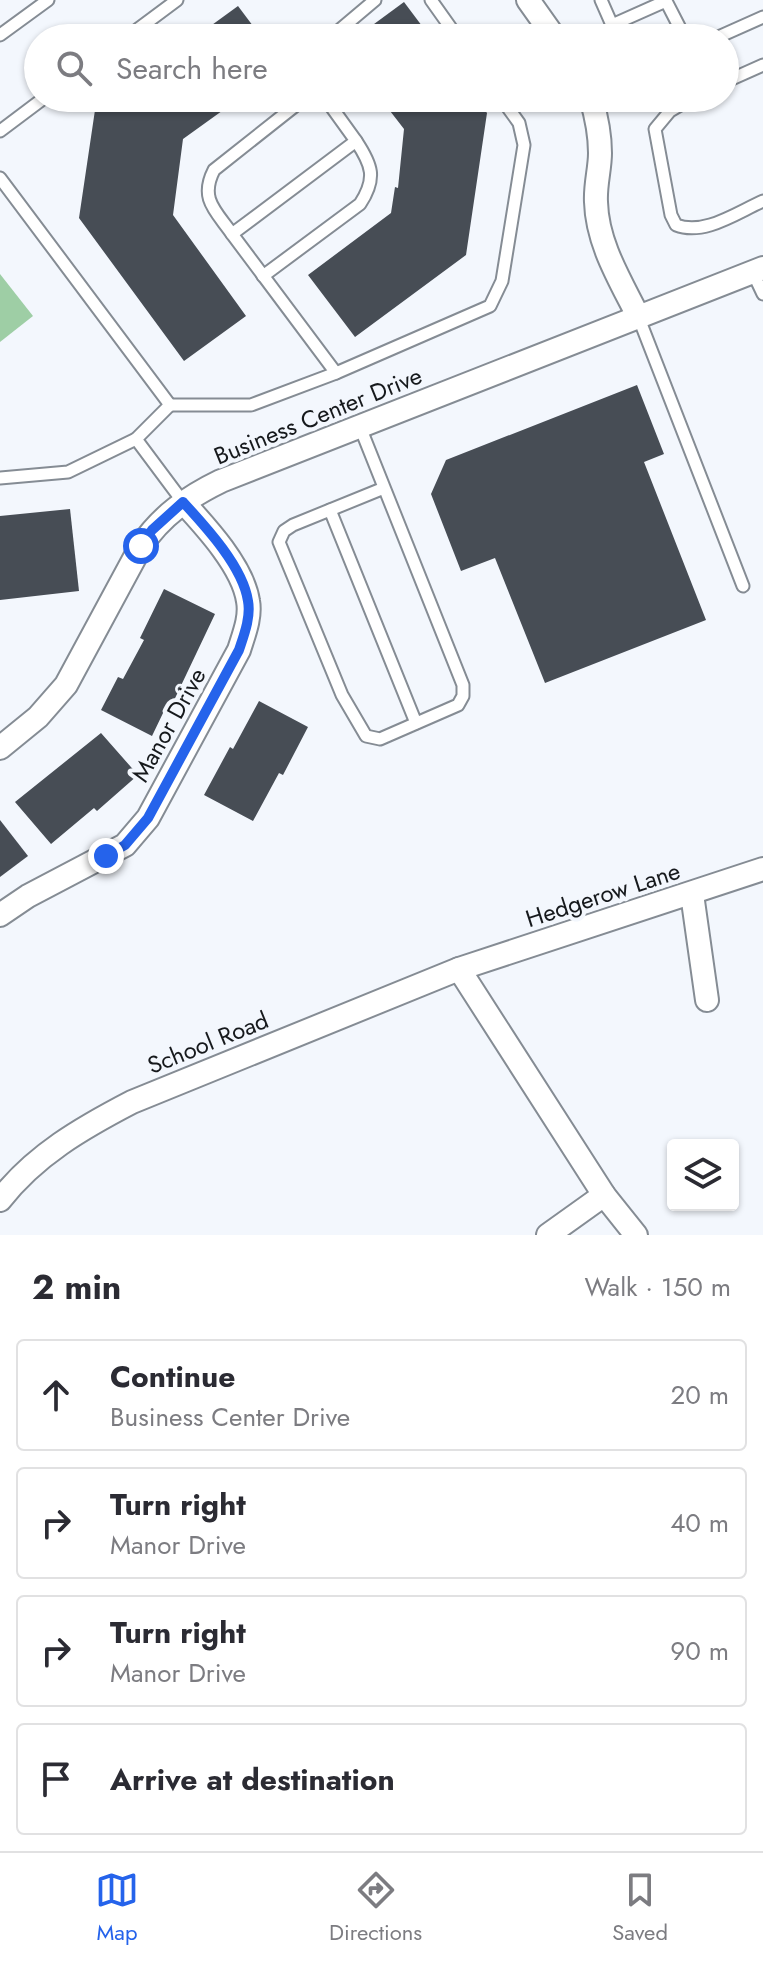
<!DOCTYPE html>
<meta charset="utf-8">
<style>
body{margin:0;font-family:Jost,sans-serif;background:#f7f7f7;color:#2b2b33}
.controls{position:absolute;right:24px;bottom:24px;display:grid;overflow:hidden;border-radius:8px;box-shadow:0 2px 6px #0004}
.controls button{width:72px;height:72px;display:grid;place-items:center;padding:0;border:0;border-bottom:2px solid #e1e1e2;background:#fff;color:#2b2b33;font:40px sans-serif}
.stop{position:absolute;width:24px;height:24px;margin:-18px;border:6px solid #2563eb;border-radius:50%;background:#fff}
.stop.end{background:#2563eb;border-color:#fff;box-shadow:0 2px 8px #0008}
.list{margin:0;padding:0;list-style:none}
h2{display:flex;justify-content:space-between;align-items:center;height:104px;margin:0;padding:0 32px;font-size:34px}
h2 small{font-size:26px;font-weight:400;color:#7c7c81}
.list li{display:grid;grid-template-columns:52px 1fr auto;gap:24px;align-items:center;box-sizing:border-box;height:112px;margin:0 16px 16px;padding:0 16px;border:2px solid #e1e1e2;border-radius:8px}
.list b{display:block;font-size:30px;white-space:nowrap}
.list p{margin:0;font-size:26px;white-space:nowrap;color:#7c7c81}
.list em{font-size:26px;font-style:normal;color:#7c7c81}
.icon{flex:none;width:44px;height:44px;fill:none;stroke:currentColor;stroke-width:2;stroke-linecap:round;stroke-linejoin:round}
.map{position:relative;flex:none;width:763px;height:1235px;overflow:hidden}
.search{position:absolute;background:#fff;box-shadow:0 2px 6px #0004;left:24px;right:24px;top:24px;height:88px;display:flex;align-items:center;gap:20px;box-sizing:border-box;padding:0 28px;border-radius:44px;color:#7c7c81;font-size:30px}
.sheet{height:616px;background:#fff}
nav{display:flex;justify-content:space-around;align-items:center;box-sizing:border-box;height:112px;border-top:2px solid #e1e1e2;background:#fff;font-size:22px;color:#7c7c81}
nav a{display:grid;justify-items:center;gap:4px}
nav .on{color:#2563eb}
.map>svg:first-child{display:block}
.forest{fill:#9ecea5}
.building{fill:#474d55}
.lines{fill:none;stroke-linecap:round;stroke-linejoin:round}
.lane-casing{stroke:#858c94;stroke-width:15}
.street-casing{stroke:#858c94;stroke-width:26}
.lane{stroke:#fff;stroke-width:11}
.street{stroke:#fff;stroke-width:22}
.route{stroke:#2563eb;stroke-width:10}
.labels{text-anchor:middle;stroke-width:8;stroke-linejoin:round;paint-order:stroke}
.street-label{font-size:24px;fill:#16191c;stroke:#f3f7fd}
</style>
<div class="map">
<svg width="763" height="1235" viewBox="0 0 763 1235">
<rect width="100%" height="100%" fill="#f3f7fd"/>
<polygon class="forest" points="0,274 33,316 0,342"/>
<g class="building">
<polygon points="404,2 431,38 355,38"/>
<polygon points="238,6 262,38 194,38"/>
<polygon points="111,98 240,98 183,139 173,215 246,316 184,361 79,218 95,110"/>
<polygon points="380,98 476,98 487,113 466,255 355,337 308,275 391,213 395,187 398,188 404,129"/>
<polygon points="637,385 664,454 644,462 706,620 545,683 495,558 461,571 431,494 446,460"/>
<polygon points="70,509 79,591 0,600 0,516"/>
<polygon points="164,589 215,614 168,713 164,711 152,736 101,710 118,677 123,679 144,640 140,638"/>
<polygon points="259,701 308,727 283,775 279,773 253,821 204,795 230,747 233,749"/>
<polygon points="101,733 138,775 97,811 94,808 51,844 15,802"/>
<polygon points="0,820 28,856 0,877"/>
</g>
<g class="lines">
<defs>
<g id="lane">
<polyline points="431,0 458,38"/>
<polyline points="601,0 612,25 666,1 685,38"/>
<polyline points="0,35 48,0"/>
<polyline points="126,38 177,0"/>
<polyline points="330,38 375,0"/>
<polyline points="716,38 763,17"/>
<polyline points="725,82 763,65"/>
<path d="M692,98L670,111L655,129L671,215L676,225C704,236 736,213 763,201"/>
<polyline points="0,131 44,98"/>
<polyline points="0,178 170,405 136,439 183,502"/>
<path d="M232,234C216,211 199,199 214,170L305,98"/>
<polyline points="753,273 763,294"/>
<path d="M263,276L360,204C377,178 372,165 356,141"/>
<polyline points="638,316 743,586"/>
<polyline points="336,373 490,306 502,281 524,145 519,123 501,98"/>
<polyline points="170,405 251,405 336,373 232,234 356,141 325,98"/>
<polyline points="360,427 463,685 463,696 458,705 380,739 366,736 342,695 279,542 284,531 293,525 384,488"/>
<polyline points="0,478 68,472 136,439"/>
<polyline points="330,510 416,723"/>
</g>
<g id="street">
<polyline points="528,0 555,38"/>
<path d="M591,98C596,115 600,134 600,153C600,169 595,185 596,202C597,243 620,280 638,316"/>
<path d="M0,748L38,717L66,685L141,546C161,516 188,497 221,481L763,268"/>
<polyline points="692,894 707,1000"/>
<path d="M0,915L28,896L125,845L148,818L239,650C244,634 251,617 248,601C243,567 206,527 183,502"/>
<polyline points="459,969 604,1195 636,1235"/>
<path d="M0,1200C35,1155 82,1128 132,1102L459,969L763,869"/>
<polyline points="548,1235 604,1195"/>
</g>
</defs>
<use href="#lane" class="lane-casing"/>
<use href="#street" class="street-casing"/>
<use href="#lane" class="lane"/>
<use href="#street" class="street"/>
</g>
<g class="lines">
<path class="route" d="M106,856L125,845L148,818L239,650C244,635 251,617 248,601C243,567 206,527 183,502L152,530L141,546"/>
</g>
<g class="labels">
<g class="street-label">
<text transform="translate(318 416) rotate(-22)" y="8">Business Center Drive</text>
<text transform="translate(169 725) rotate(-61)" y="8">Manor Drive</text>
<text transform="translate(603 895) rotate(-18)" y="8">Hedgerow Lane</text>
<text transform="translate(208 1043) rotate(-22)" y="8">School Road</text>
</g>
</g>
</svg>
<div class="controls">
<button><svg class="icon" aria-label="layers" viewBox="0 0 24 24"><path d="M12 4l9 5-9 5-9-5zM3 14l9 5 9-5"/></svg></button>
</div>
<div class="stop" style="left:141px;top:546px"></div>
<div class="stop end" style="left:106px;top:856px"></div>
<div class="search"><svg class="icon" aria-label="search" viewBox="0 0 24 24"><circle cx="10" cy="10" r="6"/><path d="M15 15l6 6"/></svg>Search here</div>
</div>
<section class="sheet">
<h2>2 min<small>Walk · 150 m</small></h2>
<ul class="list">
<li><svg class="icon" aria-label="ahead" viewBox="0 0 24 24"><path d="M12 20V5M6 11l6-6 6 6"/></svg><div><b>Continue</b><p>Business Center Drive</p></div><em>20 m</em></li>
<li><svg class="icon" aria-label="right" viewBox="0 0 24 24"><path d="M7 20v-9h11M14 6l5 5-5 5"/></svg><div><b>Turn right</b><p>Manor Drive</p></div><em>40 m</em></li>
<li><svg class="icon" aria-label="right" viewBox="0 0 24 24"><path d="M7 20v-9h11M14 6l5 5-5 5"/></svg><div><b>Turn right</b><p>Manor Drive</p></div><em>90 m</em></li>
<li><svg class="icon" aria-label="arrive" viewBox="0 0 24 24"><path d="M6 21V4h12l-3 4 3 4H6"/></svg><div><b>Arrive at destination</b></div></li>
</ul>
</section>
<nav>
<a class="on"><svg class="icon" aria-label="map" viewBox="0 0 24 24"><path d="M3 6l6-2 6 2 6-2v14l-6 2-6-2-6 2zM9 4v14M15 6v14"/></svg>Map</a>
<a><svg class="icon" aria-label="directions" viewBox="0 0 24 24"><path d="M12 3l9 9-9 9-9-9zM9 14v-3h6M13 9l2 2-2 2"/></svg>Directions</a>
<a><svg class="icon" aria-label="saved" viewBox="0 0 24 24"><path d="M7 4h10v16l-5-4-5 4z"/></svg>Saved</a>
</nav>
